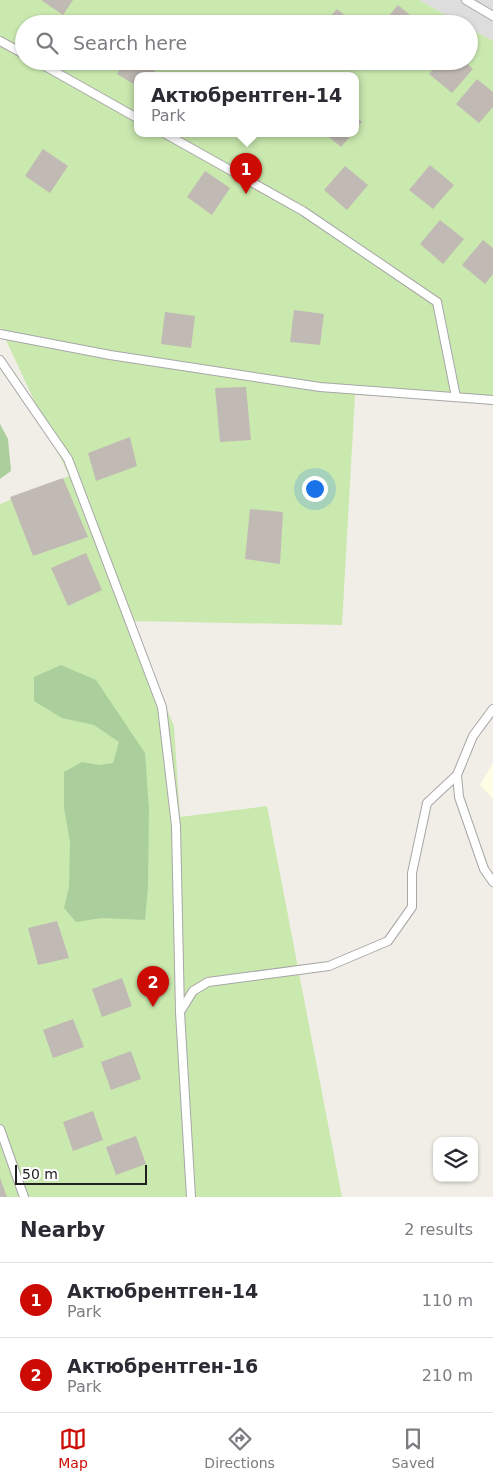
<!DOCTYPE html>
<meta charset="utf-8">
<style>
body{margin:0;font-family:"DejaVu Sans",sans-serif;background:#f2f2f3;color:#2b2b33}
.controls{position:absolute;right:15px;bottom:15px;display:grid;overflow:hidden;border-radius:10px;box-shadow:0 1px 4px #0004}
.controls button{width:45px;height:45px;display:grid;place-items:center;padding:0;border:0;border-bottom:1px solid #e1e1e2;background:#fff;color:#2b2b33;font:25px sans-serif}
.scale{position:absolute;left:15px;bottom:12px;width:132px;box-sizing:border-box;padding-left:5px;border:2px solid #202020;border-top:0;font-size:14px;line-height:18px;white-space:nowrap;color:#202020;-webkit-text-stroke:4px #fff;paint-order:stroke}
.you{position:absolute;left:314px;top:488px;width:18px;height:18px;margin:-12px;border:4px solid #fff;border-radius:50%;background:#1a73e8;box-shadow:0 0 0 8px #1a73e833}
.badge{display:grid;place-items:center;width:32px;height:32px;border-radius:50%;background:#cc0b05;color:#fff;font-size:16px;font-weight:700}
.pin{position:absolute;translate:-50% -41px;filter:drop-shadow(0 1px 2px #0008)}
.pin::after{content:'';position:absolute;top:26px;width:18px;height:15px;background:inherit;clip-path:polygon(0 0,100% 0,50% 100%)}
.popup{position:absolute;left:134px;top:72px;width:225px;height:65px;box-sizing:border-box;display:grid;place-content:center;border-radius:10px;background:#fff;filter:drop-shadow(0 1px 4px #0005);font-size:16px;white-space:nowrap;color:#7c7c81}
.popup b{font-size:19px;color:#2b2b33}
.popup::after{content:'';position:absolute;left:50%;top:100%;margin-left:-10px;border:10px solid transparent;border-top-color:#fff}
.list{margin:0;padding:0;list-style:none}
h2{display:flex;justify-content:space-between;align-items:center;height:65px;margin:0;padding:0 20px;font-size:21px}
h2 small{font-size:16px;font-weight:400;color:#7c7c81}
.list li{display:grid;grid-template-columns:32px 1fr auto;gap:15px;align-items:center;box-sizing:border-box;height:75px;padding:0 20px;border-top:1px solid #e1e1e2}
.list b{display:block;font-size:19px;white-space:nowrap}
.list p{margin:0;font-size:16px;white-space:nowrap;color:#7c7c81}
.list em{font-size:16px;font-style:normal;color:#7c7c81}
.icon{flex:none;width:28px;height:28px;fill:none;stroke:currentColor;stroke-width:2;stroke-linecap:round;stroke-linejoin:round}
.map{position:relative;flex:none;width:493px;height:1197px;overflow:hidden}
.search{position:absolute;background:#fff;box-shadow:0 1px 4px #0004;left:15px;right:15px;top:15px;height:55px;display:flex;align-items:center;gap:12px;box-sizing:border-box;padding:0 18px;border-radius:28px;color:#7c7c81;font-size:19px}
.sheet{height:215px;background:#fff}
nav{display:flex;justify-content:space-around;align-items:center;box-sizing:border-box;height:70px;border-top:1px solid #e1e1e2;background:#fff;font-size:14px;color:#7c7c81}
nav a{display:grid;justify-items:center;gap:2px}
nav .on{color:#cc0b05}
.map>svg:first-child{display:block}
.residential{fill:#dedddd}
.education{fill:#fdfee3}
.grass{fill:#cae9af;fill-rule:evenodd}
.forest{fill:#aacf9d}
.building{fill:#c1bab4}
.lines{fill:none;stroke-linecap:round;stroke-linejoin:round}
.service-casing{stroke:#a7a7a7;stroke-width:10}
.service{stroke:#fff;stroke-width:8}
</style>
<div class="map">
<svg width="493" height="1197" viewBox="0 0 493 1197">
<rect width="100%" height="100%" fill="#f1eee7"/>
<polygon class="residential" points="419,0 493,0 493,41 469,28 469,24 462,24"/>
<polygon class="education" points="493,763 493,799 480,785"/>
<path class="grass" d="M0,0H419L462,24H24V61H469V28L493,41V401L355,395L342,625L130,621L174,726L180,817L267,806L342,1197H0V504L69,476L0,327ZM137,75H355V133H137Z"/>
<g class="forest">
<polygon points="0,424 8,439 11,471 0,479"/>
<polygon points="61,665 96,680 145,753 149,810 148,888 145,920 102,918 76,922 64,908 69,887 70,842 64,808 64,772 82,762 99,765 113,763 119,742 94,725 62,718 34,701 34,677"/>
</g>
<g class="building">
<polygon points="41,0 73,0 63,15"/>
<polygon points="398,5 421,24 382,24"/>
<polygon points="337,9 355,24 324,24"/>
<polygon points="89,18 98,24 85,24"/>
<polygon points="125,61 158,61 160,62 152,75 137,75 137,86 117,74"/>
<polygon points="440,61 464,61 473,69 452,93 429,74"/>
<polygon points="477,79 493,92 493,107 479,123 456,104"/>
<polygon points="355,116 362,122 355,130"/>
<polygon points="324,133 353,133 341,147"/>
<polygon points="43,149 68,166 50,193 25,176"/>
<polygon points="430,165 454,185 433,209 409,190"/>
<polygon points="345,166 368,185 347,210 324,190"/>
<polygon points="205,171 230,188 212,215 187,197"/>
<polygon points="440,220 464,239 443,264 420,244"/>
<polygon points="483,240 493,248 493,274 485,284 462,265"/>
<polygon points="294,310 324,314 320,345 290,342"/>
<polygon points="165,312 195,316 191,348 161,344"/>
<polygon points="246,387 251,440 220,442 215,388"/>
<polygon points="130,437 137,466 96,481 88,453"/>
<polygon points="63,478 88,537 33,556 10,497"/>
<polygon points="250,509 283,512 280,564 245,559"/>
<polygon points="86,553 102,590 68,606 51,568"/>
<polygon points="57,921 69,958 38,965 28,928"/>
<polygon points="122,978 132,1006 102,1017 92,989"/>
<polygon points="73,1019 84,1047 53,1058 43,1030"/>
<polygon points="131,1051 141,1079 111,1090 101,1062"/>
<polygon points="93,1111 103,1140 73,1151 63,1122"/>
<polygon points="136,1136 146,1164 116,1175 106,1147"/>
<polygon points="0,1178 7,1197 0,1197"/>
</g>
<g class="lines">
<defs>
<g id="service">
<polyline points="466,0 493,16"/>
<polyline points="0,41 24,54"/>
<polyline points="36,61 137,118"/>
<polyline points="164,133 303,211 437,302 456,397"/>
<polyline points="0,334 110,355 320,387 493,400"/>
<polyline points="0,360 68,459 162,707 176,826 180,1012 191,1197"/>
<polyline points="493,709 473,736 457,775 459,797 484,869 493,882"/>
<polyline points="180,1012 193,991 208,982 329,966 388,941 412,907 412,873 427,803 457,775"/>
<polyline points="0,1129 24,1197"/>
</g>
</defs>
<use href="#service" class="service-casing"/>
<use href="#service" class="service"/>
</g>
</svg>
<div class="controls">
<button><svg class="icon" aria-label="layers" viewBox="0 0 24 24"><path d="M12 4l9 5-9 5-9-5zM3 14l9 5 9-5"/></svg></button>
</div>
<div class="scale">50 m</div>
<div class="you"></div>
<div class="pin badge" style="left:246px;top:194px">1</div>
<div class="popup"><b>Актюбрентген-14</b>Park</div>
<div class="pin badge" style="left:153px;top:1007px">2</div>
<div class="search"><svg class="icon" aria-label="search" viewBox="0 0 24 24"><circle cx="10" cy="10" r="6"/><path d="M15 15l6 6"/></svg>Search here</div>
</div>
<section class="sheet">
<h2>Nearby<small>2 results</small></h2>
<ul class="list">
<li><span class="badge">1</span><div><b>Актюбрентген-14</b><p>Park</p></div><em>110 m</em></li>
<li><span class="badge">2</span><div><b>Актюбрентген-16</b><p>Park</p></div><em>210 m</em></li>
</ul>
</section>
<nav>
<a class="on"><svg class="icon" aria-label="map" viewBox="0 0 24 24"><path d="M3 6l6-2 6 2 6-2v14l-6 2-6-2-6 2zM9 4v14M15 6v14"/></svg>Map</a>
<a><svg class="icon" aria-label="directions" viewBox="0 0 24 24"><path d="M12 3l9 9-9 9-9-9zM9 14v-3h6M13 9l2 2-2 2"/></svg>Directions</a>
<a><svg class="icon" aria-label="saved" viewBox="0 0 24 24"><path d="M7 4h10v16l-5-4-5 4z"/></svg>Saved</a>
</nav>
